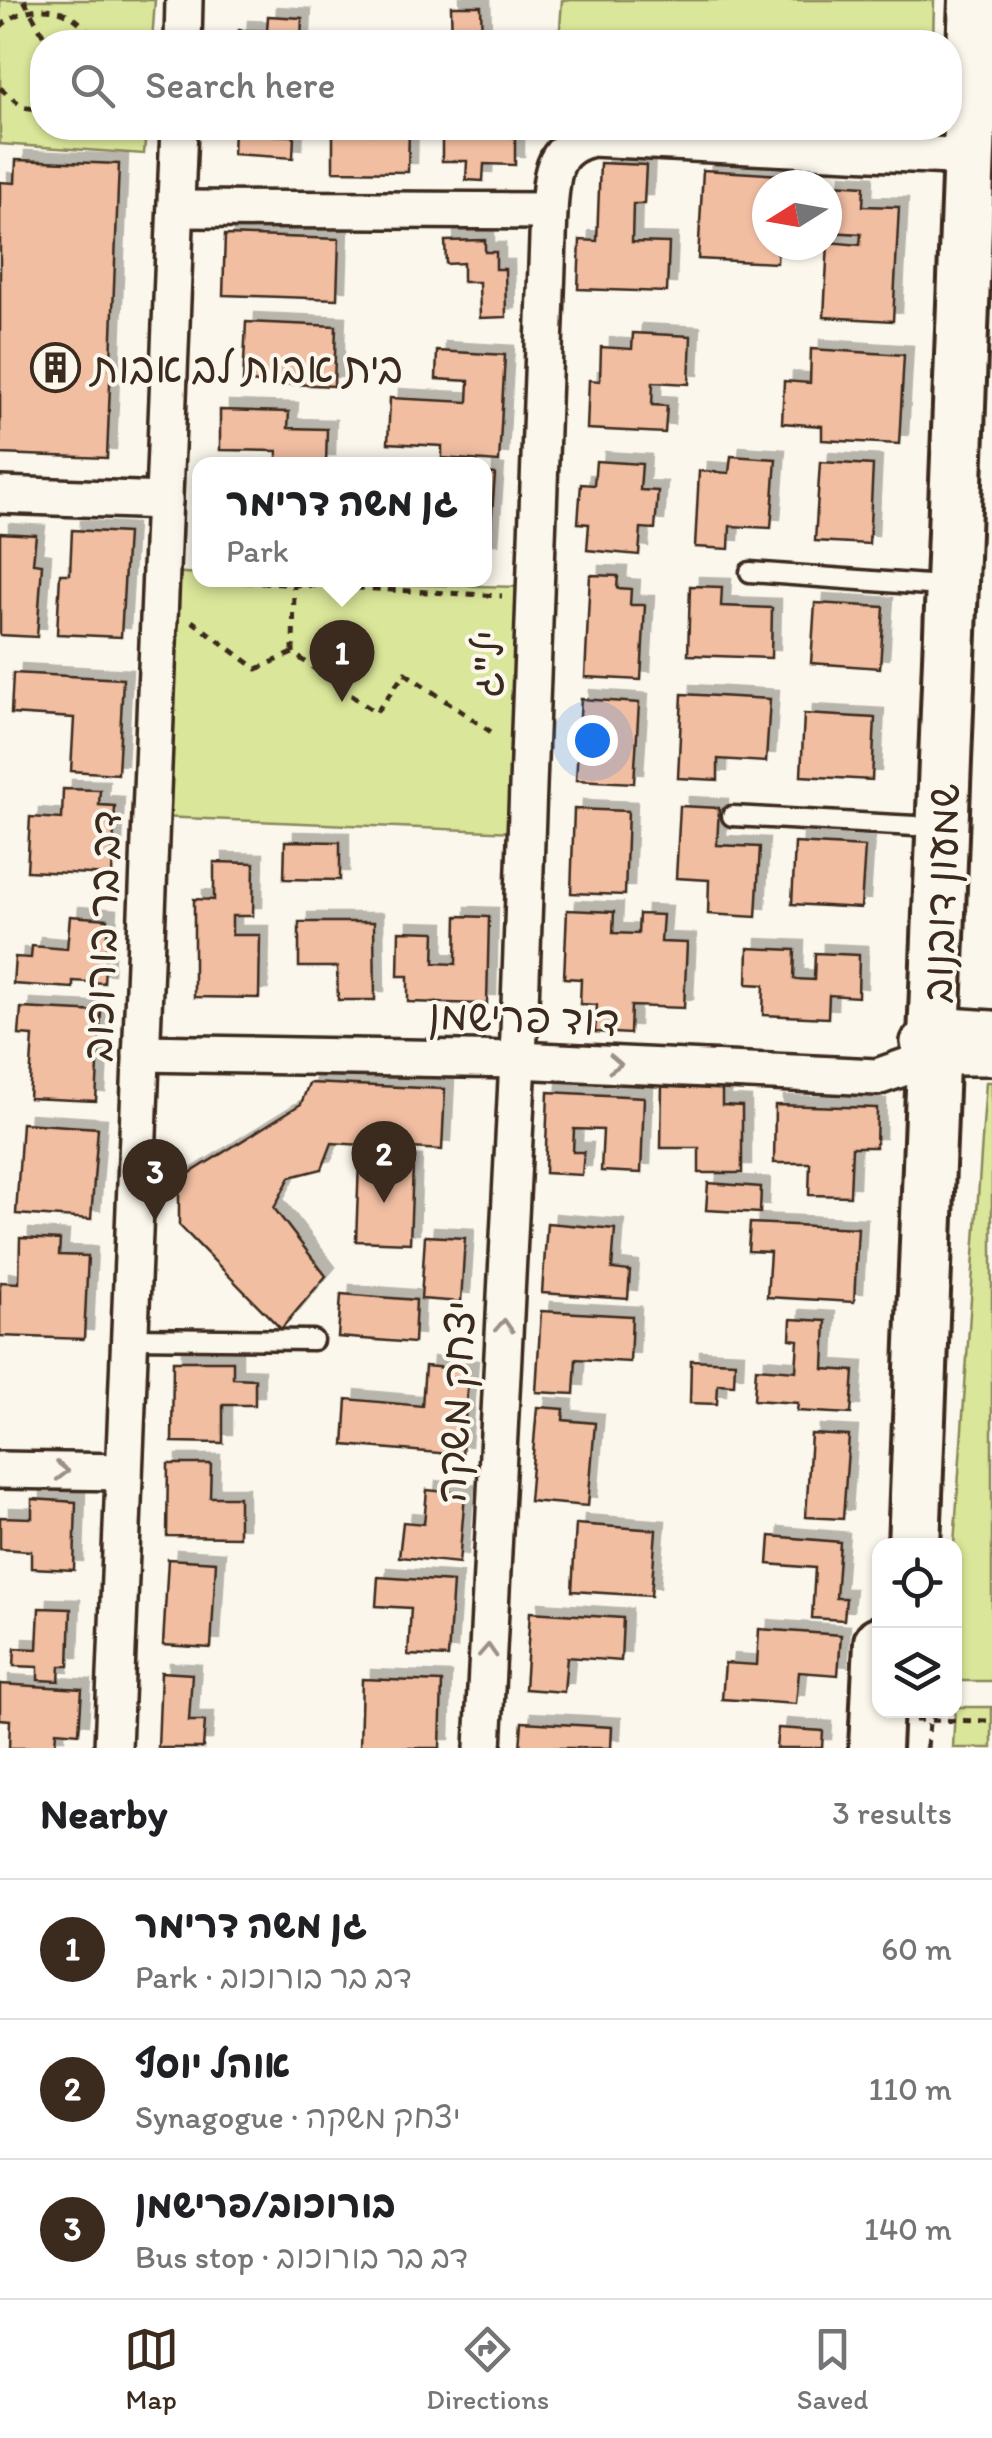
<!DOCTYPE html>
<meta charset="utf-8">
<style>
body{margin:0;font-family:Itim,"Playpen Sans Hebrew",sans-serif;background:#f2f2f2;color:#202124}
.controls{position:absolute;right:30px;bottom:30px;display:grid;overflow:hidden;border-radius:20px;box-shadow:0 2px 8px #0004}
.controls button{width:90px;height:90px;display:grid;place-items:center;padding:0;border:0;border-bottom:2px solid #e0e0e0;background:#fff;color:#202124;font:50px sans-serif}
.compass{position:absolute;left:752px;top:170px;width:90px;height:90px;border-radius:50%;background:#fff;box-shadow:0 2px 8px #0004;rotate:259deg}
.you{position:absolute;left:592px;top:740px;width:35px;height:35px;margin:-25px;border:8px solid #fff;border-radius:50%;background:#1a73e8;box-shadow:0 0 0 15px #1a73e833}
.badge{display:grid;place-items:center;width:65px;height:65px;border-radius:50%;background:#3b2a1e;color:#fff;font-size:32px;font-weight:700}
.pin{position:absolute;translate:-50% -82px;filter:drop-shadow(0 2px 5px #0008)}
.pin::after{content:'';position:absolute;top:52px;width:35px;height:30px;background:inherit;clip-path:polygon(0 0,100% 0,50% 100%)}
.popup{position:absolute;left:192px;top:457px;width:300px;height:130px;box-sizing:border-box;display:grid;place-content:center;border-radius:20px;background:#fff;filter:drop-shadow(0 2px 8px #0005);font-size:32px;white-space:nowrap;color:#757577}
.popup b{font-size:38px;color:#202124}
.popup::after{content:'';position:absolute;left:50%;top:100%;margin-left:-20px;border:20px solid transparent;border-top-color:#fff}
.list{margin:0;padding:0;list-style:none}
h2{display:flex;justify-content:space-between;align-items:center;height:130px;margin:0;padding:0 40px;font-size:42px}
h2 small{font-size:32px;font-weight:400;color:#757577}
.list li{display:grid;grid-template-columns:65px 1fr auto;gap:30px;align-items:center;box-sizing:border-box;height:140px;padding:0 40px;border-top:2px solid #e0e0e0}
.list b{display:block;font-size:38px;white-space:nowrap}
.list p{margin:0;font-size:32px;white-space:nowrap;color:#757577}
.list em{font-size:32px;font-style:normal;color:#757577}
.icon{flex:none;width:55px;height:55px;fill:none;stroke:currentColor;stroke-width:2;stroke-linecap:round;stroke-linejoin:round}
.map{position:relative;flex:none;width:992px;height:1748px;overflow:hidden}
.search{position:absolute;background:#fff;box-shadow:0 2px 8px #0004;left:30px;right:30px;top:30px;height:110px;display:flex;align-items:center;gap:25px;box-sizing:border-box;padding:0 35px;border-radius:40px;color:#757577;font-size:38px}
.sheet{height:550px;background:#fff}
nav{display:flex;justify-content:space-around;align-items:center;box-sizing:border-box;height:140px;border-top:2px solid #e0e0e0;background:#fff;font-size:28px;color:#757577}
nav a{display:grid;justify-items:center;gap:5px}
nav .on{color:#3b2a1e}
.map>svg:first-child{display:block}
.green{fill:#dae699;stroke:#8a885c;stroke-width:2.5}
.building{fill:#f1bea2;stroke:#3b2a1e;stroke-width:2.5;filter:url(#shadow)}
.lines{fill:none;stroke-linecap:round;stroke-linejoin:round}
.lane-casing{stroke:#3b2a1e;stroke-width:25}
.street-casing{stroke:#3b2a1e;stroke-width:42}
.secondary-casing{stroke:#3b2a1e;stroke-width:58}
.path{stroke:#3b2a1e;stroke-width:5;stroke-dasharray:8 8;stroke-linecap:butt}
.lane{stroke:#fbf7ec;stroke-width:18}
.street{stroke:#fbf7ec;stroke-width:35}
.secondary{stroke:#fbf7ec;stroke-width:50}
.oneway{stroke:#9b9085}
.labels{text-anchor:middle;stroke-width:8;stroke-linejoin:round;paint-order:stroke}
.poi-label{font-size:42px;fill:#3b2a1e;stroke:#fbf7ec;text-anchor:start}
.street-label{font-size:42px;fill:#3b2a1e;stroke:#fbf7ec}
</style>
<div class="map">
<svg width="992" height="1748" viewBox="0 0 992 1748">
<defs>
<filter id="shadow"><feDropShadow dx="9" dy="-9" stdDeviation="0" flood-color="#0004"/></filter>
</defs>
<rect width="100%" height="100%" fill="#fbf7ec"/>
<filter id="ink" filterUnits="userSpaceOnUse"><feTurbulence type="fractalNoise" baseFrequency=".01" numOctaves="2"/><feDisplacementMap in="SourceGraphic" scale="20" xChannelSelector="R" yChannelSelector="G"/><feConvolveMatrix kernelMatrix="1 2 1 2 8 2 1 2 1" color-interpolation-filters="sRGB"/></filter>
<g filter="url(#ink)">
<g class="green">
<polygon points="0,0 155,0 152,42 42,42 42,128 146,128 144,154 0,144"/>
<polygon points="562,0 934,0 933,42 559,42"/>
<polygon points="170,572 199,574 200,580 524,587 515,832 160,817"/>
<polygon points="986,1082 992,1082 992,1681 955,1681 954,1545"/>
<polygon points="955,1707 992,1707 992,1748 953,1748"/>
</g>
<g class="building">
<polygon points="451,6 481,6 482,42 452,42"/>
<polygon points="268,16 302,18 301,42 238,42 239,30 267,31"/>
<polygon points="234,128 273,128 273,135 294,136 293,158 233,154"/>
<polygon points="373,128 409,128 408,172 333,171 333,132 373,134"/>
<polygon points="442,128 481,128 480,136 515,137 515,165 484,164 483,181 466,180 467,161 442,161"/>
<polygon points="16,160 119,164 107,458 0,454 0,182 15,183"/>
<polygon points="600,163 646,165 644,204 633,204 632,242 669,243 667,292 578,289 580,240 597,241"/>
<polygon points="703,170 782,175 781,185 767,185 767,245 778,245 777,263 698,259"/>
<polygon points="832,184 864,186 863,206 899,207 893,321 824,317 828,242 860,245 861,234 829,232"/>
<polygon points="225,235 339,239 337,299 223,295"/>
<polygon points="485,240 485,252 496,252 496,269 505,269 506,317 480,318 479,282 463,282 463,263 446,264 445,241"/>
<polygon points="246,322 336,326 334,386 243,382"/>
<polygon points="633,333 691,336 689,384 653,382 652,405 667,406 665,433 587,429 589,380 600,381 601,347 632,349"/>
<polygon points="811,349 904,355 899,444 822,440 822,426 782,423 784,381 810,383"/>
<polygon points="437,351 505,355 499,462 442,458 442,446 388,443 390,398 468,402 469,381 436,379"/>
<polygon points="220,410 289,412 288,428 327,429 326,464 277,464 277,451 220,450"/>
<polygon points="731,456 776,459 771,528 730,526 729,549 695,547 699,471 729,473"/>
<polygon points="596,461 642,464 640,490 658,491 655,529 641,528 639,555 587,550 589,524 578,523 581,484 594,485"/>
<polygon points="820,462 873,465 869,544 815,541"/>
<polygon points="484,473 495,474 489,553 484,553"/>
<polygon points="72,530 127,533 121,637 57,634 60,574 70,574"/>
<polygon points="0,533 36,535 33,563 42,564 37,637 0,635"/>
<polygon points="590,575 618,576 617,588 631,589 630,605 645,605 641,680 585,677"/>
<polygon points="690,586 722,587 721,606 772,608 771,658 688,655"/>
<polygon points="815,603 884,607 880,668 811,663"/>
<polygon points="13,673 123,679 118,774 71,771 74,718 11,714"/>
<polygon points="682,694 770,699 766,762 718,759 718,780 678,778"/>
<polygon points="581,699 639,703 634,783 576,780"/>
<polygon points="804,714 875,718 872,780 801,776"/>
<polygon points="63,789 100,790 99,805 115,806 112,875 27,871 30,817 62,819"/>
<polygon points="680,806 719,808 717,845 760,847 756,917 708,914 709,880 676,878"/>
<polygon points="574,809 628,811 625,895 571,893"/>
<polygon points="285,841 340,842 340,880 284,879"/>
<polygon points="795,843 865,847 861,908 792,904"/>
<polygon points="214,862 254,863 253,916 232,916 232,935 260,935 259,998 194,997 194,899 214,900"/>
<polygon points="567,910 614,912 613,933 638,934 639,914 663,915 661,942 687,943 684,1008 631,1006 630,1034 595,1032 597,1005 580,1004 581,979 564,978"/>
<polygon points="70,916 108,919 104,983 73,981 73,988 13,984 15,957 31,958 32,946 67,949"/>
<polygon points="457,916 489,917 487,1004 408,1002 408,976 398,976 399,931 435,932 434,963 456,964"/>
<polygon points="299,922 374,922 375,1000 338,1000 337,967 299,967"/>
<polygon points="748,948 795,950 794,979 814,980 815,953 859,955 858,997 829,995 828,1018 763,1015 764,985 747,984"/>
<polygon points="21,1008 101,1012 96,1101 29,1098 33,1036 19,1035"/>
<polygon points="309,1083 445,1089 442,1150 332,1143 322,1169 290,1177 274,1208 326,1276 281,1329 179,1225 179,1180 301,1104"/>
<polygon points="662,1083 722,1084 722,1105 742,1106 742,1173 699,1173 699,1148 661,1148"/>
<polygon points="548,1092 644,1097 641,1173 601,1171 603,1130 574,1129 573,1152 584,1152 582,1175 545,1173"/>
<polygon points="775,1105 877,1108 876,1147 852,1147 850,1196 809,1195 810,1163 774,1163"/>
<polygon points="22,1123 98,1128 91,1219 16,1214"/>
<polygon points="359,1162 413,1165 410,1243 356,1241"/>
<polygon points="708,1183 761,1187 760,1213 706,1210"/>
<polygon points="547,1223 615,1229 612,1269 630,1271 628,1299 542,1293"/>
<polygon points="750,1223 858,1228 854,1302 767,1297 770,1252 748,1251"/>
<polygon points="425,1236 465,1238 461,1302 421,1299"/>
<polygon points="20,1238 60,1240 59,1255 88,1256 84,1339 0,1336 0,1282 19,1283"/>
<polygon points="341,1294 416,1300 414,1343 338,1337"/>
<polygon points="541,1311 632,1316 630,1362 576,1359 574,1394 536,1392"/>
<polygon points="791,1319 826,1321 824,1369 854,1371 851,1414 797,1411 798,1403 754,1400 756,1368 796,1371 798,1340 790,1339"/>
<polygon points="691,1360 735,1362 734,1385 718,1384 717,1404 690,1403"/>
<polygon points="173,1361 233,1361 233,1378 255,1379 255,1405 223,1405 223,1443 172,1442"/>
<polygon points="425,1366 469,1370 462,1455 344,1445 347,1399 422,1406"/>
<polygon points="537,1407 564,1409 563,1420 595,1423 588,1506 529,1501"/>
<polygon points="811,1434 849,1436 843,1519 806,1517"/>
<polygon points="168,1464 211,1464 210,1497 239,1497 239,1537 167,1536"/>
<polygon points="427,1490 465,1494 459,1563 399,1557 403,1522 424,1524"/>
<polygon points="32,1499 76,1502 74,1570 31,1568 31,1551 0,1549 0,1517 32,1518"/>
<polygon points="576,1524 656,1530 651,1596 572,1591"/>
<polygon points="770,1536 840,1542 836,1598 846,1598 844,1620 812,1618 815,1568 768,1564"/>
<polygon points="168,1559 216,1562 211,1648 163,1645"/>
<polygon points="378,1577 453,1582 448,1657 408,1655 411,1608 376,1606"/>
<polygon points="39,1608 71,1609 69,1666 60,1666 59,1681 38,1680 38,1667 14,1666 15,1648 37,1649"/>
<polygon points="530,1612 623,1618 621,1661 567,1657 564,1692 525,1689"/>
<polygon points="759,1629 841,1635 838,1675 799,1672 796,1704 722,1699 725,1663 757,1665"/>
<polygon points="161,1672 192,1674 189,1721 205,1721 203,1748 158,1748"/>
<polygon points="362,1679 442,1682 440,1748 360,1748"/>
<polygon points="0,1684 82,1689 79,1733 56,1731 55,1748 9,1748 10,1720 0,1719"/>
<polygon points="522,1722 612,1727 611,1748 520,1748"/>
<polygon points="778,1728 823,1731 822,1748 776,1748"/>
</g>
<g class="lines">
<defs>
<g id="lane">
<polyline points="750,572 927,585"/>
<polyline points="732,816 915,826"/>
<polyline points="130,1338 313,1340"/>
</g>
<g id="street">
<polyline points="183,42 184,0"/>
<path d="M176,209L549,211C552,173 551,148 592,138L971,157"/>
<polyline points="0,495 164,501"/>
<polyline points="919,1042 934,1025 992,1029"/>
<polyline points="141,1053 518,1060 877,1077 934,1057 992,1057"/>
<polyline points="0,1470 124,1472"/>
<polyline points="113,1748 179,128"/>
<polyline points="483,1748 518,1060 549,211"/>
</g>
<g id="secondary">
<polyline points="914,1546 975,0"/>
<polyline points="875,1748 880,1642"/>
</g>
</defs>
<use href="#lane" class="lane-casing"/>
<use href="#street" class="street-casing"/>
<use href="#secondary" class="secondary-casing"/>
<g class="path">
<polyline points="24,0 47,42"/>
<path d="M0,27C28,0 76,2 93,42"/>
<polyline points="0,88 23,107 42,110"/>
<polyline points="134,128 135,128"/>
<polyline points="212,580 502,596"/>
<polyline points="192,621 257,669 293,653 376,713 405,673 497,736"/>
<polyline points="293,653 294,584"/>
<polyline points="915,1720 992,1721"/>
<polyline points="927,1748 930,1710"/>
</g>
<use href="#lane" class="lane"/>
<use href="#street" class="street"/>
<use href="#secondary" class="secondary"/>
</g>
<defs><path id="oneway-chevron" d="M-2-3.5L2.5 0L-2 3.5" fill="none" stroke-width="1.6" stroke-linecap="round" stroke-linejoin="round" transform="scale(2.5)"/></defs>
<g class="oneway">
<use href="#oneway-chevron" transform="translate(615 1064) rotate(3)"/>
<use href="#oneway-chevron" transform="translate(504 1326) rotate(-87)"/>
<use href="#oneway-chevron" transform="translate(62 1471) rotate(1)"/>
<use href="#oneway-chevron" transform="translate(488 1651) rotate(-87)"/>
</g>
</g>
<defs>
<symbol id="building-ring" viewBox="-11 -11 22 22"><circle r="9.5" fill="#fbf7ec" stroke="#3b2a1e" stroke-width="1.5"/><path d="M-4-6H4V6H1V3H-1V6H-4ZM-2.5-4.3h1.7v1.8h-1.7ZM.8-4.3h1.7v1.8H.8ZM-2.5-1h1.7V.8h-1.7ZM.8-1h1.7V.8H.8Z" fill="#3b2a1e"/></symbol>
</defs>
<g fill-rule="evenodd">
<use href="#building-ring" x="28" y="340" width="55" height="55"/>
</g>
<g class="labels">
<g class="poi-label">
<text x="91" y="382">בית אבות לב אבות</text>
</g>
<g class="street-label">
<text transform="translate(487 664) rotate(-88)" y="15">יל"ג</text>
<text transform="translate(940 893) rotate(-88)" y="15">שמעון דובנוב</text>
<text transform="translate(101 936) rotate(-88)" y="15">דב בר בורוכוב</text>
<text transform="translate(524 1017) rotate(2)" y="15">דוד פרישמן</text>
<text transform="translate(455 1402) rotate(-87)" y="15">יצחק משקה</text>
</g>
</g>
</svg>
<div class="controls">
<button><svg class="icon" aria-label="locate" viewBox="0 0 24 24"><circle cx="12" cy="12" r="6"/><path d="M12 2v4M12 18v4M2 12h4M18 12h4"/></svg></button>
<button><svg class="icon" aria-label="layers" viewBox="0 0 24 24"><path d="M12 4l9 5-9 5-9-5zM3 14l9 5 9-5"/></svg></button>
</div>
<svg class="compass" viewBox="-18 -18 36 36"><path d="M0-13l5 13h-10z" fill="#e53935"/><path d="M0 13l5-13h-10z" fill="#757577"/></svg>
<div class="you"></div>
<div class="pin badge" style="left:342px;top:702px">1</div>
<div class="popup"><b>גן משה דרימר</b>Park</div>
<div class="pin badge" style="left:384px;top:1203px">2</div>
<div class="pin badge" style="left:155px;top:1221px">3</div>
<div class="search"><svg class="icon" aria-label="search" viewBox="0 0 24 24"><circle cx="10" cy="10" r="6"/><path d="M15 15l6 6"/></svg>Search here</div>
</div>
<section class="sheet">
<h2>Nearby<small>3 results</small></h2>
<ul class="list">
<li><span class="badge">1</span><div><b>גן משה דרימר</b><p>Park · דב בר בורוכוב</p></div><em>60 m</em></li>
<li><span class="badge">2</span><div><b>אוהל יוסף</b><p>Synagogue · יצחק משקה</p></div><em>110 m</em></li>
<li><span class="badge">3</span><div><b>בורוכוב/פרישמן</b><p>Bus stop · דב בר בורוכוב</p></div><em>140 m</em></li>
</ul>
</section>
<nav>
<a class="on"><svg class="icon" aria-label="map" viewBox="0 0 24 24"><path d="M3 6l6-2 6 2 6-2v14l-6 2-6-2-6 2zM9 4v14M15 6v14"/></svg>Map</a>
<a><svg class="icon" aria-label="directions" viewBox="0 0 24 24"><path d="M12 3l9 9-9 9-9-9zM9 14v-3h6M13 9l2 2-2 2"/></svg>Directions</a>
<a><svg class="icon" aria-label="saved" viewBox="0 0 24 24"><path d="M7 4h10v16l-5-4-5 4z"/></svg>Saved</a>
</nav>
